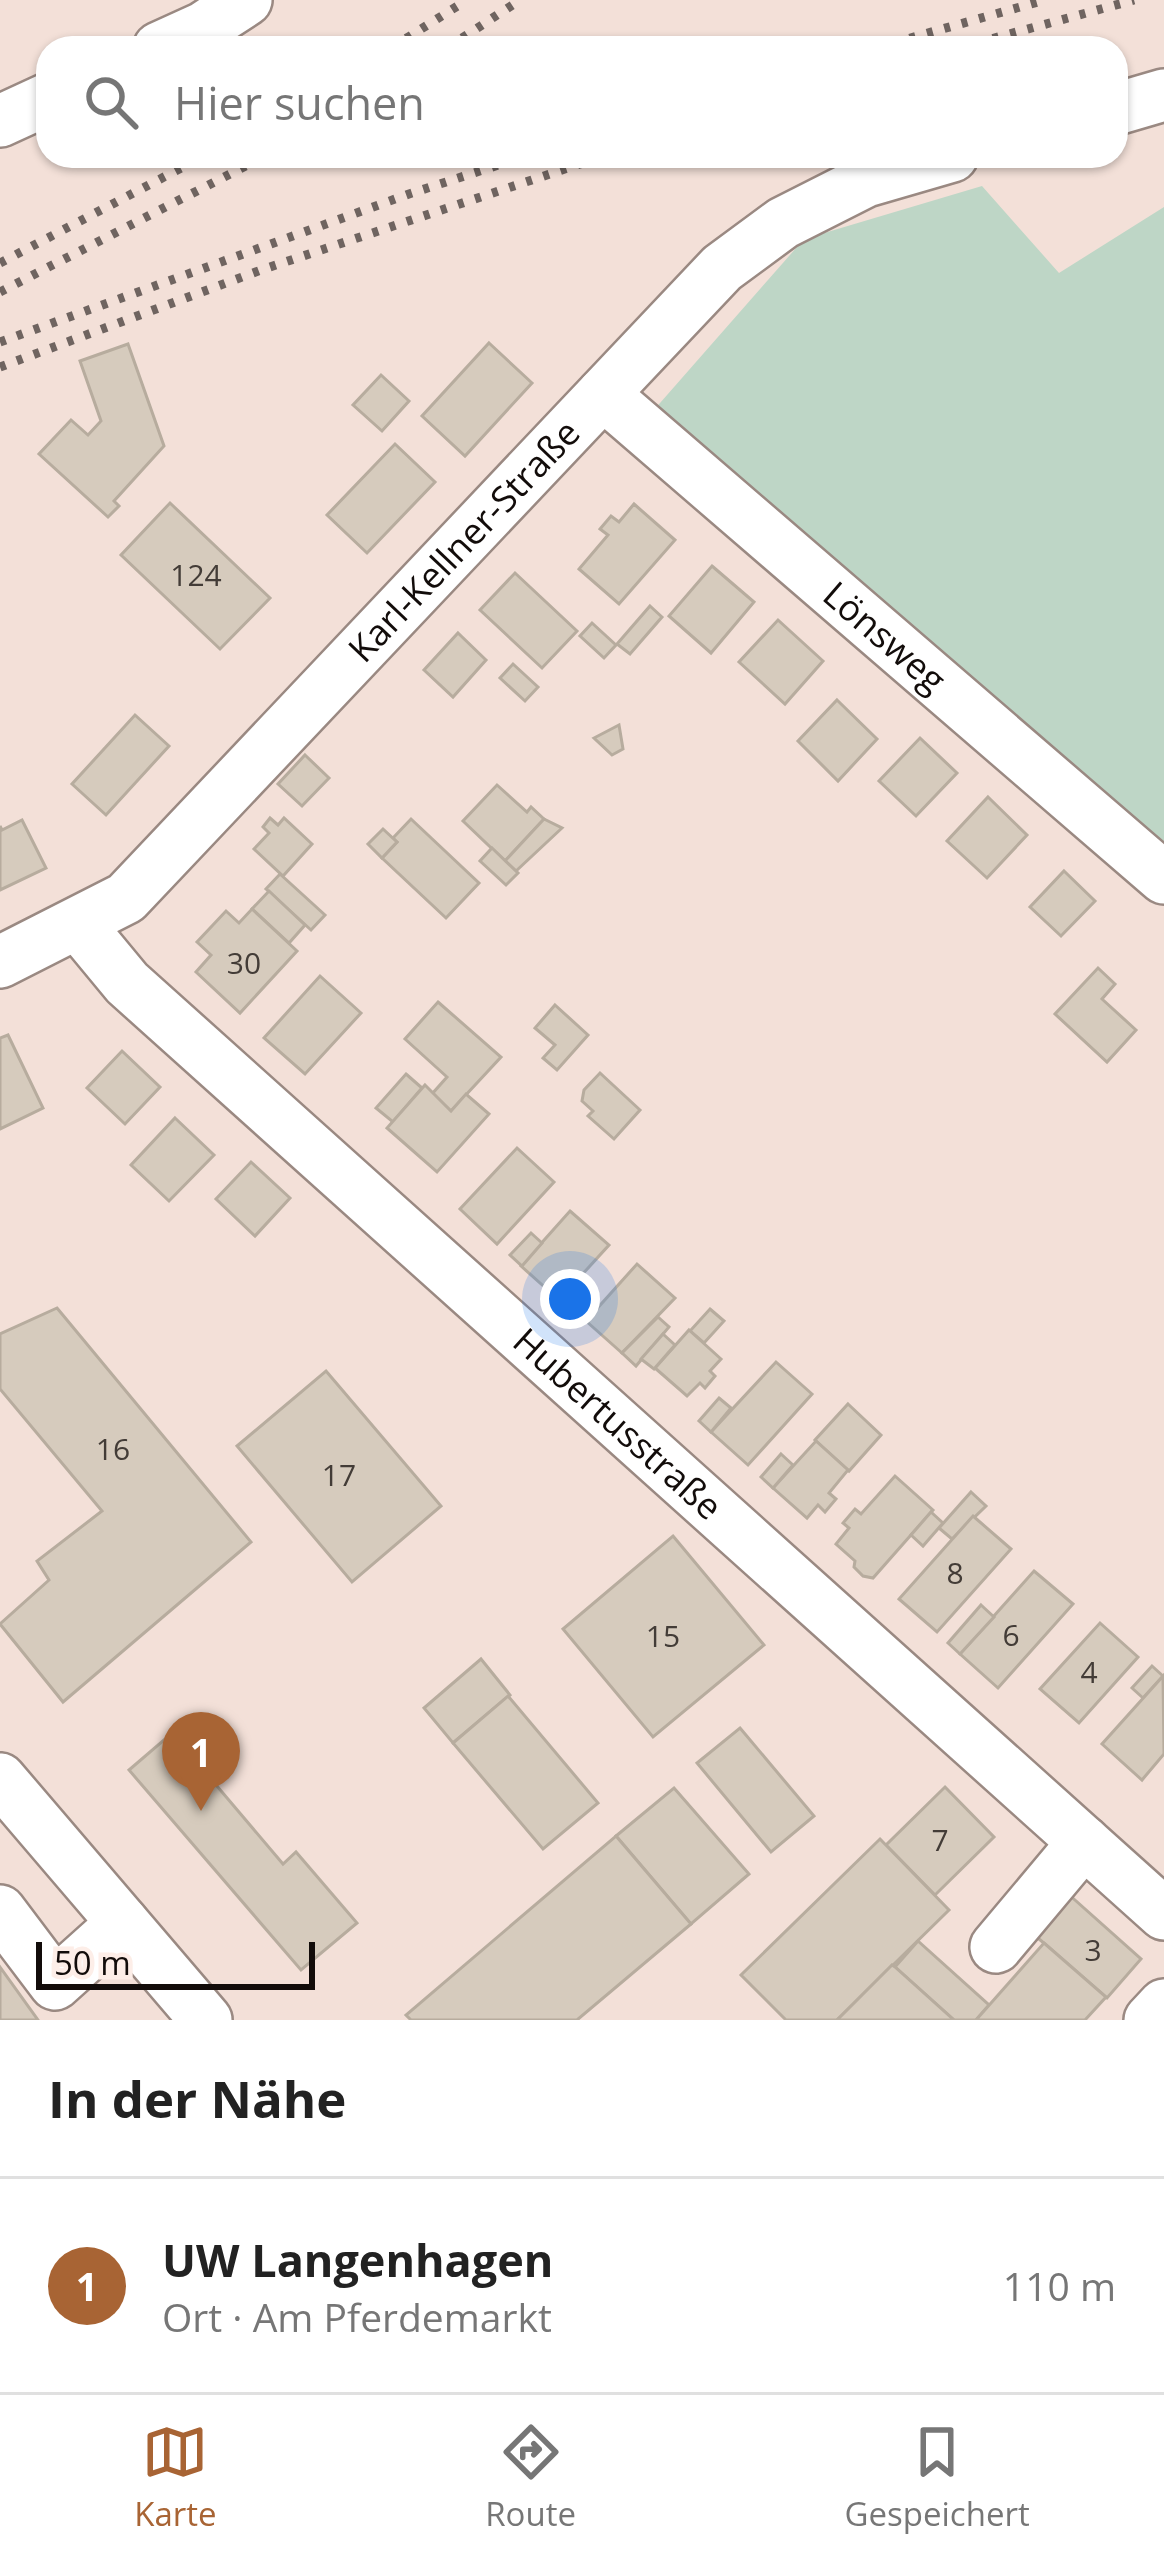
<!DOCTYPE html>
<html lang="de">
<meta charset="utf-8">
<style>
body{margin:0;font-family:"Open Sans",sans-serif;background:#f6f6f6;color:#222}
.scale{position:absolute;left:36px;bottom:30px;width:279px;box-sizing:border-box;padding-left:12px;border:6px solid #120c0a;border-top:0;font-size:33px;line-height:42px;white-space:nowrap;color:#120c0a;-webkit-text-stroke:9px #fdeee8;paint-order:stroke}
.you{position:absolute;left:570px;top:1299px;width:42px;height:42px;margin:-30px;border:9px solid #fff;border-radius:50%;background:#1a73e8;box-shadow:0 0 0 18px #1a73e833}
.badge{display:grid;place-items:center;width:78px;height:78px;border-radius:50%;background:#a86434;color:#fff;font-size:39px;font-weight:700}
.pin{position:absolute;translate:-50% -99px;filter:drop-shadow(0 3px 6px #0008)}
.pin::after{content:'';position:absolute;top:63px;width:42px;height:36px;background:inherit;clip-path:polygon(0 0,100% 0,50% 100%)}
.list{margin:0;padding:0;list-style:none}
h2{display:flex;justify-content:space-between;align-items:center;height:156px;margin:0;padding:0 48px;font-size:51px}
h2 small{font-size:39px;font-weight:400;color:#767676}
.list li{display:grid;grid-template-columns:78px 1fr auto;gap:36px;align-items:center;box-sizing:border-box;height:216px;padding:0 48px;border-top:3px solid #e0e0e0}
.list b{display:block;font-size:45px;white-space:nowrap}
.list p{margin:0;font-size:39px;white-space:nowrap;color:#767676}
.list em{font-size:39px;font-style:normal;color:#767676}
.icon{flex:none;width:66px;height:66px;fill:none;stroke:currentColor;stroke-width:2;stroke-linecap:round;stroke-linejoin:round}
.map{position:relative;flex:none;width:1164px;height:2020px;overflow:hidden}
.search{position:absolute;background:#fff;box-shadow:0 3px 9px #0004;left:36px;right:36px;top:36px;height:132px;display:flex;align-items:center;gap:30px;box-sizing:border-box;padding:0 42px;border-radius:36px;color:#767676;font-size:45px}
.sheet{height:372px;background:#fff}
nav{display:flex;justify-content:space-around;align-items:center;box-sizing:border-box;height:168px;border-top:3px solid #e0e0e0;background:#fff;font-size:33px;color:#767676}
nav a{display:grid;justify-items:center;gap:6px}
nav .on{color:#a86434}
.map>svg:first-child{display:block}
.green{fill:#bed6c6}
.building{fill:#d6cbbd;stroke:#b7ac9e;stroke-width:3}
.lines{fill:none;stroke-linecap:round;stroke-linejoin:round}
.minor-casing{stroke:#9a8982;stroke-width:56}
.minor{stroke:#fff;stroke-width:51}
.rail{stroke:#6f6460;stroke-width:9;stroke-dasharray:6 12;stroke-linecap:butt}
.labels{text-anchor:middle;stroke-width:10;stroke-linejoin:round;paint-order:stroke}
.number-label{font-size:30px;fill:#433c37}
.street-label{font-size:36px;fill:#120c0a;stroke:#fdeee8}
</style>
<div class="map">
<svg width="1164" height="2020" viewBox="0 0 1164 2020">
<rect width="100%" height="100%" fill="#f3e0d8"/>
<polygon class="green" points="982,186 1059,273 1164,207 1164,846 653,411 804,239"/>
<g class="building">
<polygon points="489,343 532,383 465,456 422,416"/>
<polygon points="128,344 164,446 114,501 119,506 108,517 39,454 71,420 88,435 101,421 80,361"/>
<polygon points="381,375 409,401 382,431 353,405"/>
<polygon points="395,444 435,482 367,553 327,515"/>
<polygon points="170,503 270,598 220,649 121,555"/>
<polygon points="634,504 675,540 619,604 579,569 608,535 600,529 611,516 619,522"/>
<polygon points="712,566 754,602 711,653 669,616"/>
<polygon points="515,573 577,631 542,668 480,610"/>
<polygon points="650,606 662,617 630,654 617,644"/>
<polygon points="778,620 823,661 785,704 739,662"/>
<polygon points="592,623 616,645 604,658 580,636"/>
<polygon points="458,633 486,660 453,697 424,670"/>
<polygon points="513,664 538,687 525,701 500,678"/>
<polygon points="837,700 877,739 838,781 798,741"/>
<polygon points="135,715 169,746 106,815 72,784"/>
<polygon points="619,725 623,749 612,755 594,738"/>
<polygon points="920,738 957,773 916,816 879,781"/>
<polygon points="305,755 329,778 302,806 278,784"/>
<polygon points="497,785 527,812 531,807 544,819 505,861 463,821"/>
<polygon points="988,797 1027,835 987,878 947,841"/>
<polygon points="270,818 278,825 284,818 312,844 283,876 254,849 269,833 263,827"/>
<polygon points="411,819 479,883 446,918 382,858 397,842 393,838"/>
<polygon points="544,819 562,828 516,871 505,861"/>
<polygon points="22,820 46,868 0,890 0,826 2,830"/>
<polygon points="383,829 397,842 382,858 368,844"/>
<polygon points="492,848 518,873 506,885 480,861"/>
<polygon points="1064,871 1095,901 1061,936 1030,907"/>
<polygon points="280,874 325,915 311,930 266,889"/>
<polygon points="269,891 305,925 289,943 252,909"/>
<polygon points="252,909 297,951 240,1013 196,972 211,955 197,942 226,911 239,923"/>
<polygon points="1098,968 1115,984 1102,999 1136,1030 1107,1062 1055,1014"/>
<polygon points="320,976 361,1013 305,1074 264,1038"/>
<polygon points="438,1002 501,1057 451,1111 432,1094 447,1077 405,1039"/>
<polygon points="555,1005 588,1035 557,1070 543,1058 555,1045 535,1028"/>
<polygon points="8,1035 43,1108 0,1129 0,1038"/>
<polygon points="122,1051 160,1087 125,1124 87,1088"/>
<polygon points="600,1073 640,1110 614,1139 588,1116 593,1111 582,1101 584,1090"/>
<polygon points="406,1074 422,1088 393,1122 376,1108"/>
<polygon points="425,1085 451,1111 466,1094 489,1114 437,1172 387,1128"/>
<polygon points="175,1118 214,1155 169,1201 131,1165"/>
<polygon points="517,1148 554,1182 497,1244 460,1209"/>
<polygon points="251,1162 290,1198 255,1236 216,1199"/>
<polygon points="570,1211 609,1245 559,1300 521,1266"/>
<polygon points="531,1233 542,1243 522,1266 510,1255"/>
<polygon points="637,1264 675,1298 622,1353 586,1321"/>
<polygon points="57,1308 251,1542 63,1702 0,1624 49,1580 37,1561 102,1511 0,1389 0,1334"/>
<polygon points="710,1309 724,1321 704,1343 690,1331"/>
<polygon points="658,1317 669,1327 636,1366 622,1353"/>
<polygon points="689,1330 721,1359 710,1371 715,1376 705,1388 700,1383 687,1396 655,1368"/>
<polygon points="663,1334 675,1345 654,1369 641,1359"/>
<polygon points="776,1362 812,1394 748,1465 711,1432"/>
<polygon points="326,1371 441,1506 352,1582 237,1446"/>
<polygon points="719,1398 731,1408 711,1432 699,1421"/>
<polygon points="848,1404 881,1435 849,1471 815,1440"/>
<polygon points="816,1441 848,1470 829,1493 836,1499 825,1512 818,1505 807,1518 773,1488"/>
<polygon points="781,1454 793,1465 773,1488 761,1477"/>
<polygon points="895,1476 933,1510 873,1578 863,1576 854,1567 855,1561 836,1544 849,1528 843,1523 855,1509 861,1514"/>
<polygon points="971,1492 986,1506 952,1539 939,1528"/>
<polygon points="931,1512 943,1523 923,1546 911,1535"/>
<polygon points="973,1516 1011,1549 937,1632 899,1599"/>
<polygon points="673,1536 764,1645 653,1737 563,1629"/>
<polygon points="1034,1571 1073,1604 998,1688 960,1654"/>
<polygon points="981,1605 994,1617 960,1654 948,1643"/>
<polygon points="1100,1623 1138,1657 1079,1723 1040,1689"/>
<polygon points="481,1659 510,1695 453,1743 424,1708"/>
<polygon points="1152,1666 1163,1676 1143,1698 1132,1688"/>
<polygon points="1163,1676 1164,1754 1142,1780 1102,1744"/>
<polygon points="508,1696 598,1803 543,1849 453,1743"/>
<polygon points="740,1728 814,1816 771,1852 697,1763"/>
<polygon points="172,1733 283,1864 296,1852 357,1923 301,1970 129,1770"/>
<polygon points="945,1787 994,1837 935,1895 886,1845"/>
<polygon points="674,1788 749,1874 691,1924 616,1836"/>
<polygon points="616,1836 691,1924 577,2020 411,2020 406,2015"/>
<polygon points="880,1839 949,1910 837,2020 786,2020 741,1975"/>
<polygon points="1066,1892 1141,1959 1107,1998 1031,1932"/>
<polygon points="918,1941 989,2005 976,2020 954,2020 895,1967"/>
<polygon points="1044,1943 1106,1997 1085,2020 976,2020"/>
<polygon points="892,1965 895,1967 954,2020 837,2020"/>
<polygon points="0,1967 38,2020 0,2020"/>
</g>
<g class="lines">
<defs>
<g id="minor">
<polyline points="159,48 203,28 246,0"/>
<polyline points="1116,109 1164,95"/>
<polyline points="0,121 48,99"/>
<path id="s1" d="M603,394L1164,878"/>
<path id="s2" d="M79,925L127,983L1164,1914"/>
<path id="s3" d="M0,962L126,898L722,268L783,223L866,181L952,156"/>
<polyline points="0,1779 206,2020"/>
<polyline points="0,1911 55,1984 123,1923"/>
<polyline points="996,1947 1084,1842"/>
<polyline points="1150,2020 1164,2005"/>
</g>
</defs>
<use href="#minor" class="minor-casing"/>
<use href="#minor" class="minor"/>
<g class="rail">
<polyline points="391,48 467,0"/>
<polyline points="447,48 520,0"/>
<polyline points="875,48 1045,0"/>
<polyline points="958,48 1134,0"/>
<polyline points="0,263 204,156"/>
<polyline points="0,292 265,156"/>
<polyline points="0,342 409,194 526,156"/>
<polyline points="0,367 261,270 604,156"/>
</g>
</g>
<g class="labels">
<g class="number-label">
<text x="196" y="586">124</text>
<text x="244" y="974">30</text>
<text x="113" y="1460">16</text>
<text x="339" y="1486">17</text>
<text x="955" y="1584">8</text>
<text x="1011" y="1646">6</text>
<text x="663" y="1647">15</text>
<text x="1089" y="1683">4</text>
<text x="940" y="1851">7</text>
<text x="1093" y="1961">3</text>
</g>
<g class="street-label">
<text dy="13" stroke="none"><textPath href="#s3" startOffset="633">Karl-Kellner-Straße</textPath></text>
<text dy="13" stroke="none"><textPath href="#s1" startOffset="372">Lönsweg</textPath></text>
<text dy="13" stroke="none"><textPath href="#s2" startOffset="735">Hubertusstraße</textPath></text>
</g>
</g>
</svg>
<div class="scale">50 m</div>
<div class="you"></div>
<div class="pin badge" style="left:201px;top:1811px">1</div>
<div class="search"><svg class="icon" aria-label="search" viewBox="0 0 24 24"><circle cx="10" cy="10" r="6"/><path d="M15 15l6 6"/></svg>Hier suchen</div>
</div>
<section class="sheet">
<h2>In der Nähe<small></small></h2>
<ul class="list">
<li><span class="badge">1</span><div><b>UW Langenhagen</b><p>Ort · Am Pferdemarkt</p></div><em>110 m</em></li>
</ul>
</section>
<nav>
<a class="on"><svg class="icon" aria-label="map" viewBox="0 0 24 24"><path d="M3 6l6-2 6 2 6-2v14l-6 2-6-2-6 2zM9 4v14M15 6v14"/></svg>Karte</a>
<a><svg class="icon" aria-label="directions" viewBox="0 0 24 24"><path d="M12 3l9 9-9 9-9-9zM9 14v-3h6M13 9l2 2-2 2"/></svg>Route</a>
<a><svg class="icon" aria-label="saved" viewBox="0 0 24 24"><path d="M7 4h10v16l-5-4-5 4z"/></svg>Gespeichert</a>
</nav>
